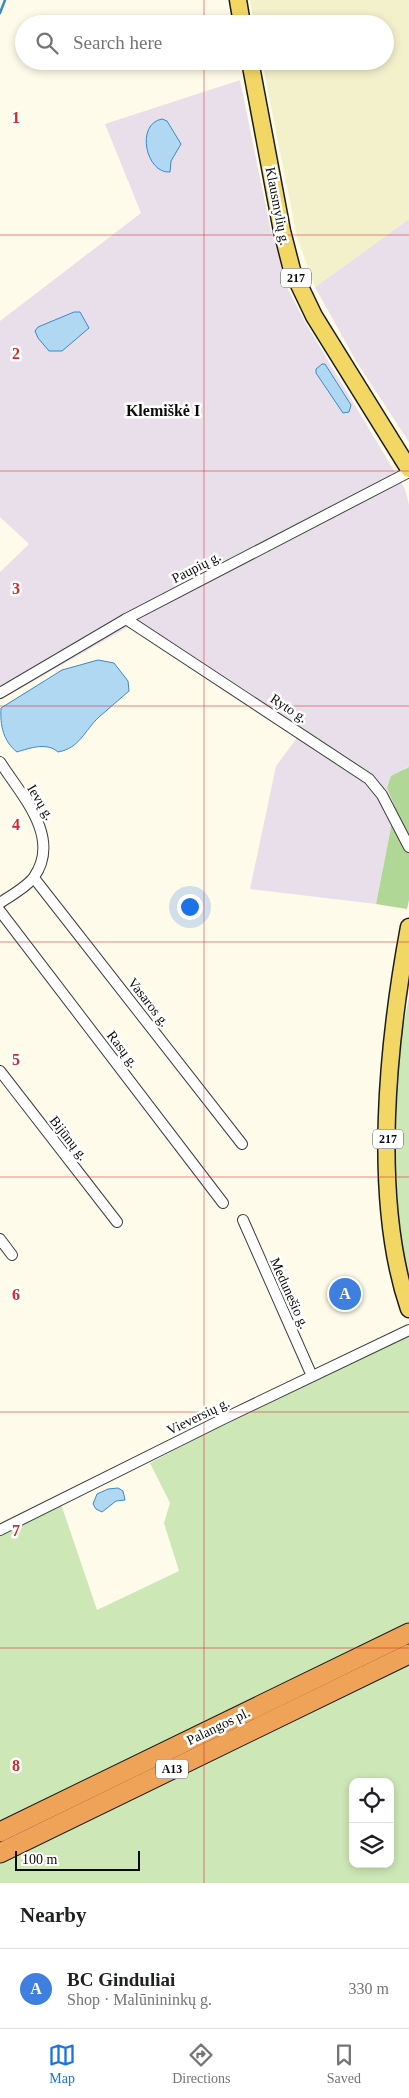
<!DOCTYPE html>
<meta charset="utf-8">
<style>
body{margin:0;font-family:"Times New Roman",serif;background:#f2f2f2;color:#202124}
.controls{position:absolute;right:15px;bottom:15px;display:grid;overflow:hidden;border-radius:10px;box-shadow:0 2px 8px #0003}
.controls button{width:45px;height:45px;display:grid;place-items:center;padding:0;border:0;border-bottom:1px solid #e0e0e0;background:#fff;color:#202124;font:25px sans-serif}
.scale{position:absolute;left:15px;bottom:12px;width:125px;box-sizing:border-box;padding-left:5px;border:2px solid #0b0b0b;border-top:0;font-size:14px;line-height:18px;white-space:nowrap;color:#0b0b0b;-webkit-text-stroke:4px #fff;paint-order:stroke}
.you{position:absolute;left:189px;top:906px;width:18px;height:18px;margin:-12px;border:4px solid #fff;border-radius:50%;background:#1a73e8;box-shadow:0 0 0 8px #1a73e833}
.badge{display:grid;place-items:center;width:32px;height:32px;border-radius:50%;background:#1a73e8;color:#fff;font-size:16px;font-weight:700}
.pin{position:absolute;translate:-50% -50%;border:2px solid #fff;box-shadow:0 1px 5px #0006}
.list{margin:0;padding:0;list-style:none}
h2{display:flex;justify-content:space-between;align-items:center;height:65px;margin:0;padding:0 20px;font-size:21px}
h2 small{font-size:16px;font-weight:400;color:#757577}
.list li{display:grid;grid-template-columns:32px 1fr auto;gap:15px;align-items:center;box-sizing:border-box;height:80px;padding:0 20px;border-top:1px solid #e0e0e0}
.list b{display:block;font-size:19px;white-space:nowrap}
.list p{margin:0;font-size:16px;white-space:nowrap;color:#757577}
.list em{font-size:16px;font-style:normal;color:#757577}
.icon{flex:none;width:28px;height:28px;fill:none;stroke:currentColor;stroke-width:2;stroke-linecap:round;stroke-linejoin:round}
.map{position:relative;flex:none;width:409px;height:1883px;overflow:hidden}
.search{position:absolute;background:#fff;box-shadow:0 2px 8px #0003;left:15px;right:15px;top:15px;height:55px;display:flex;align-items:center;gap:12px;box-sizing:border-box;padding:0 18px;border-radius:28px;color:#757577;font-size:19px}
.sheet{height:145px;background:#fff}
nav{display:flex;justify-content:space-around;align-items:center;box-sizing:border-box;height:70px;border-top:1px solid #e0e0e0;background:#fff;font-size:14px;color:#757577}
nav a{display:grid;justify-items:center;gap:2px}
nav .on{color:#1a73e8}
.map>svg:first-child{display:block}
.industrial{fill:#e9dfea}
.farmland{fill:#f3f1cc}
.green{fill:#cde7b6;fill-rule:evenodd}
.forest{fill:#b0d796}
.water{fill:#b1d8f3;stroke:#3b89c8}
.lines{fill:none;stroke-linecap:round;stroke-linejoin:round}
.stream{stroke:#3b89c8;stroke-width:2.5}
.street-casing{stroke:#3e3e3e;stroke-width:12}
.primary-casing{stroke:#1c1c1c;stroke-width:19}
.highway-casing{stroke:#1c1c1c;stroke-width:21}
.street{stroke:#fff;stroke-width:10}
.primary{stroke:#f3d765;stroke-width:16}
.highway{stroke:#efa358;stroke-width:19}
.grid{fill:none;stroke:#d62828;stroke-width:1;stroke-opacity:0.55}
.labels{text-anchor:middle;stroke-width:5;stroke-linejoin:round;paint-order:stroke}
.shield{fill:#fff;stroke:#545454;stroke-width:1}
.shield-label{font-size:12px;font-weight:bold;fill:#0b0b0b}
.street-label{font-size:14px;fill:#0b0b0b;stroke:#fff}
.quarter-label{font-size:16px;font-weight:bold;fill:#0b0b0b;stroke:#fff}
.grid-label{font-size:16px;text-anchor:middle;font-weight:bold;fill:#d62828;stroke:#fff;stroke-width:5;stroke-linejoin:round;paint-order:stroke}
</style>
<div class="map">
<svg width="409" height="1883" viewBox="0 0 409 1883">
<rect width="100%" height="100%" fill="#fefbea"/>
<g class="industrial">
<polygon points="240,80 270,227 288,289 305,322 405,489 409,505 409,767 405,768 387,788 395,807 376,904 250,889 276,766 302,731 137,622 0,700 0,572 29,544 0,517 0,321 141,213 105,124"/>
<polygon points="409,219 409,442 356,361 315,287"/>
</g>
<polygon class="farmland" points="250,0 409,0 409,219 315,287 297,237 262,61 385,61 385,24 254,24"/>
<g class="green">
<polygon points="409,997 409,1295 402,1265 395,1160 398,1054"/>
<polygon points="409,1336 409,1624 0,1823 0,1535 61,1504 97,1610 179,1571 164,1523 170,1503 150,1463 237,1417 402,1337"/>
<path d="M409,1664V1883H0V1863ZM353,1782H390V1864H353Z"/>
</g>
<polygon class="forest" points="409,767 409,900 407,909 376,904 395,807 387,788 391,776"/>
<g class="water">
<path d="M162,119L167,121L181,144L171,161L170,172C146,174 135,124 162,119Z"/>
<polygon points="74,312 80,312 89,328 62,351 49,351 38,338 35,331 38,327"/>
<polygon points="322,364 325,364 351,405 349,412 343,413 316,373 316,369"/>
<path d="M98,660L114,663L128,681L129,691C119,700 109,708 99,717C84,731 80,748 58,752C47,742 30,748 17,752C3,741 0,725 1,708L62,670Z"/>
<polygon points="118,1488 123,1491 125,1500 116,1501 102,1512 96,1509 93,1504 97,1494 108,1489"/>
</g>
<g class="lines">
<polyline class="stream" points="0,13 5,0"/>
<defs>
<g id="street">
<polyline points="126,619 369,779 382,795 409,847"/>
<polyline points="0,693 126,619 409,472"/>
<path d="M0,762C21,795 62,837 34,877C27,887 10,896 0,903"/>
<polyline points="34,878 242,1144"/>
<polyline points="0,911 223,1203"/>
<polyline points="0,1071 117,1222"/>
<polyline points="243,1220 312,1376"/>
<polyline points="0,1239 12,1255"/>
<polyline points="0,1530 223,1419 409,1330"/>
</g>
<g id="primary">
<polyline points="238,0 242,24"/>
<polyline points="250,61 282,231 292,270 314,316 409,469"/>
<path d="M409,927C388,1040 371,1198 409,1309"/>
</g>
<g id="highway">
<polyline points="0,1832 409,1633"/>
<polyline points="0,1853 409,1654"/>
</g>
</defs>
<use href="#street" class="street-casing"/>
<use href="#primary" class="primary-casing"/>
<use href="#highway" class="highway-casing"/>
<use href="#street" class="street"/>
<use href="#primary" class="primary"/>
<use href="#highway" class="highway"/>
</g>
<path class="grid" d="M204,0V24M204,61V1883M0,235H409M0,471H409M0,706H409M0,942H409M0,1177H409M0,1412H409M0,1648H409"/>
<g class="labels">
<g class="shield">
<rect x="281" y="268.5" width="30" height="19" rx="4"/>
<rect x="373" y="1129.5" width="30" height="19" rx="4"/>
<rect x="156" y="1759.5" width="32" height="19" rx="4"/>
</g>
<g class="shield-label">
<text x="296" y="282">217</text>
<text x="388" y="1143">217</text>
<text x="172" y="1773">A13</text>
</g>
<g class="street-label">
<text transform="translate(278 206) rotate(79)" y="5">Klausmylių g.</text>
<text transform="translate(196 567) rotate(-27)" y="5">Paupių g.</text>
<text transform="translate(289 708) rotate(33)" y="5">Ryto g.</text>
<text transform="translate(41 802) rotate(59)" y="5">Ievų g.</text>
<text transform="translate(149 1002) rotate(52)" y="5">Vasaros g.</text>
<text transform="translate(123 1049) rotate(53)" y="5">Rasų g.</text>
<text transform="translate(69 1138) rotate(52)" y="5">Bijūnų g.</text>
<text transform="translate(290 1293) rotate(66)" y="5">Medunešio g.</text>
<text transform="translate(198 1416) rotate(-26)" y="5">Vieversių g.</text>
<text transform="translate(218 1726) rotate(-26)" y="5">Palangos pl.</text>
</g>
<g class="quarter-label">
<text x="163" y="416">Klemiškė I</text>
</g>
</g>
<g class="grid-label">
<text x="16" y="123">1</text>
<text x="16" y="359">2</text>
<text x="16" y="594">3</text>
<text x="16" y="830">4</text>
<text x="16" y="1065">5</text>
<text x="16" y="1300">6</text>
<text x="16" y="1536">7</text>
<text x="16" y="1771">8</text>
</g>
</svg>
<div class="controls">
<button><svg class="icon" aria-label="locate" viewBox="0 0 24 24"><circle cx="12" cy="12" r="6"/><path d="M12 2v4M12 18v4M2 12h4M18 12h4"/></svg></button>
<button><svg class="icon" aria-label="layers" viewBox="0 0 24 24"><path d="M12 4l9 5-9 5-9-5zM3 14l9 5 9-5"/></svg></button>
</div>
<div class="scale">100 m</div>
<div class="you"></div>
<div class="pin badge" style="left:345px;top:1294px;background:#3f7fe0">A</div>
<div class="search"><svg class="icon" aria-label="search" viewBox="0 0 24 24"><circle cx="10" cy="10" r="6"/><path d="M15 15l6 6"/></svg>Search here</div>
</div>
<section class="sheet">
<h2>Nearby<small></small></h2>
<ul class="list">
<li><span class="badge" style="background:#3f7fe0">A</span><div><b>BC Ginduliai</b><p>Shop · Malūnininkų g.</p></div><em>330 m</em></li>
</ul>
</section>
<nav>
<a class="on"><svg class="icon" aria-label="map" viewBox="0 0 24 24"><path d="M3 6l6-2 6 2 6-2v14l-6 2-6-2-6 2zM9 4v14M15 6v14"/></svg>Map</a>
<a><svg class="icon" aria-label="directions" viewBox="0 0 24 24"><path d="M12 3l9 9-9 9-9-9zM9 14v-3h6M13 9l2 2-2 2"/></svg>Directions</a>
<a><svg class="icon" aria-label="saved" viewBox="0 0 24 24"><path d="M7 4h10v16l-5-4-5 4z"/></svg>Saved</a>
</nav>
